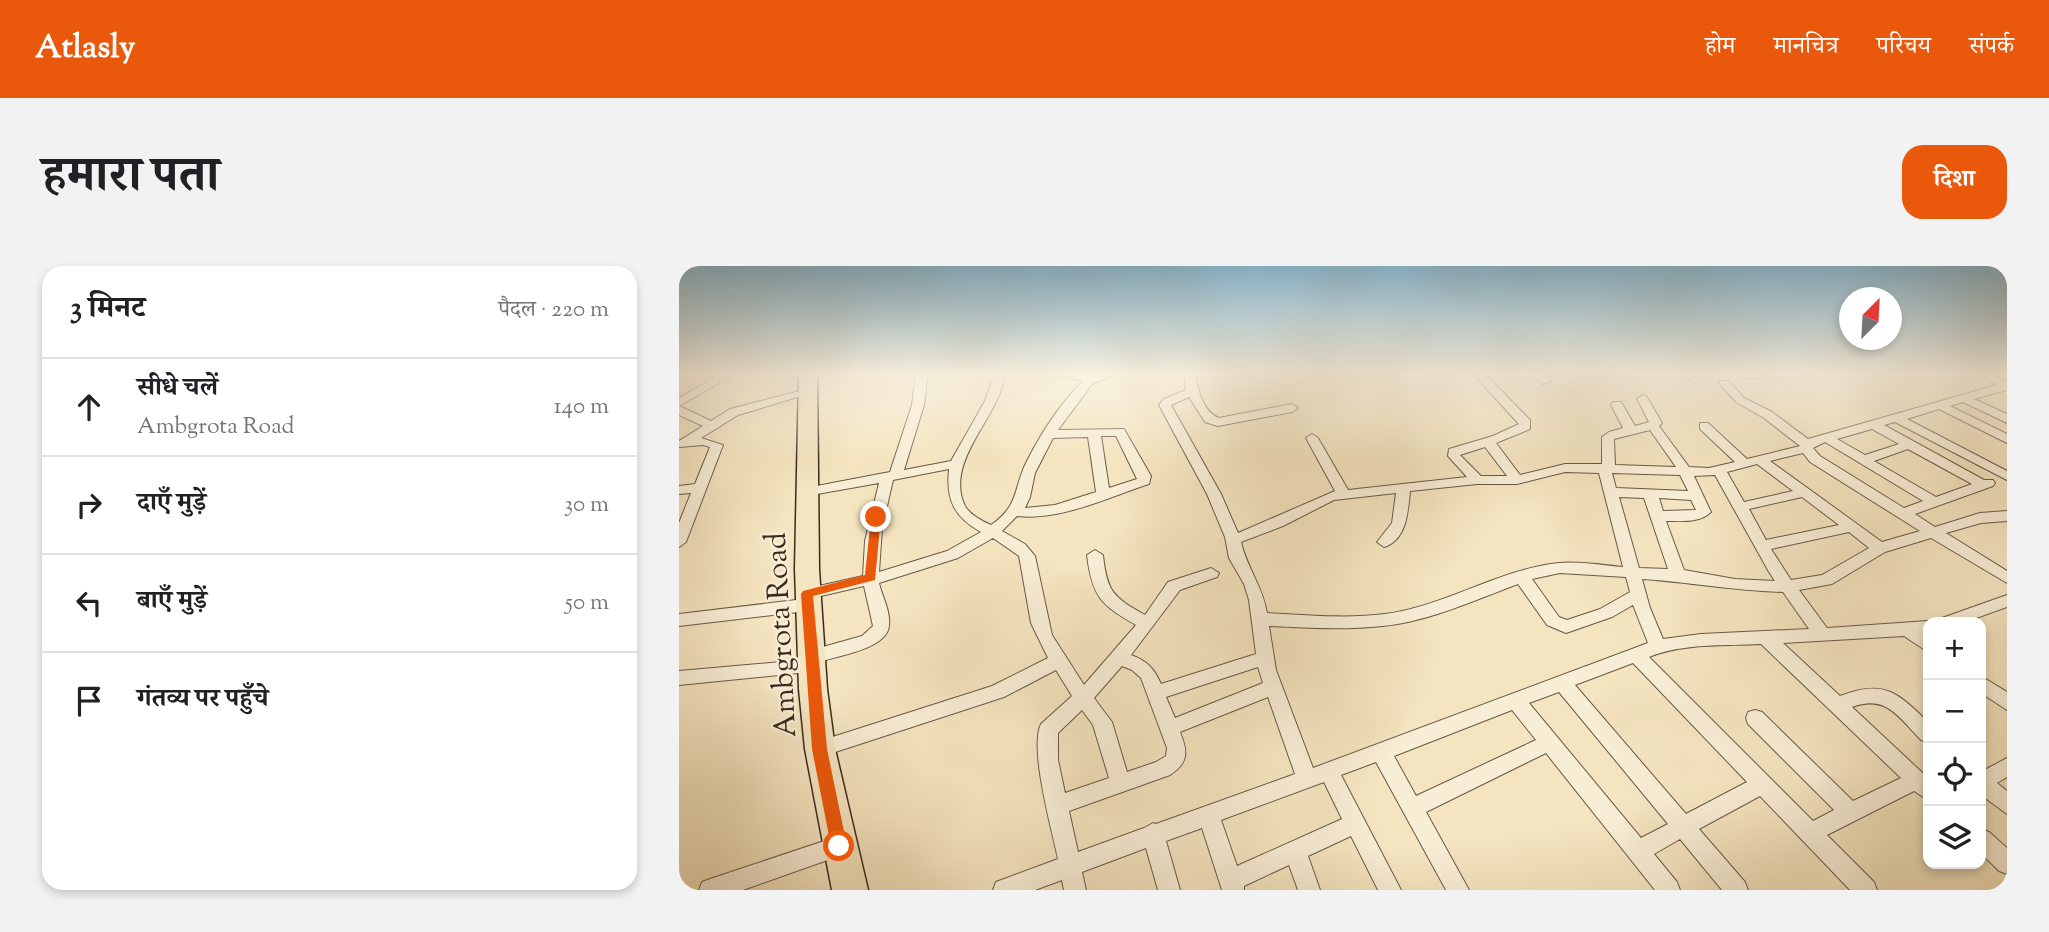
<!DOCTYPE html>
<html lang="hi">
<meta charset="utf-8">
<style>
body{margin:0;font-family:"Sorts Mill Goudy","Noto Serif Devanagari",serif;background:#f2f2f2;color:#202124}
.controls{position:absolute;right:21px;bottom:21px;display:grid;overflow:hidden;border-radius:14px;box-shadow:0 4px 10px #0003}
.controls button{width:63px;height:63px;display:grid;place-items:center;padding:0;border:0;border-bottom:2px solid #e0e0e0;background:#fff;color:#202124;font:35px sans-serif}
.compass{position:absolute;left:1160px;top:21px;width:63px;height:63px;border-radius:50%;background:#fff;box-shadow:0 4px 10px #0003;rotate:24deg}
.stop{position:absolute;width:21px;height:21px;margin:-16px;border:5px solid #ea580c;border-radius:50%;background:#fff}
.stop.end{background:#ea580c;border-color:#fff;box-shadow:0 2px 7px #0008}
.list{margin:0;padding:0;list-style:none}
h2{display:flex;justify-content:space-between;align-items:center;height:91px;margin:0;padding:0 28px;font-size:30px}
h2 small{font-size:23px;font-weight:400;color:#757577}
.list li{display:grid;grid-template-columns:46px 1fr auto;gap:21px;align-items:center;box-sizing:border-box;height:98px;padding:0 28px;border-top:2px solid #e0e0e0}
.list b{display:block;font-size:26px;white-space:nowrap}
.list p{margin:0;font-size:23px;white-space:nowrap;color:#757577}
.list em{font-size:23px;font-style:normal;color:#757577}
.icon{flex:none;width:38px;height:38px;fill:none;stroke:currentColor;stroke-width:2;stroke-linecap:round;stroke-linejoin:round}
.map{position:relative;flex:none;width:1328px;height:624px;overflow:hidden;border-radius:21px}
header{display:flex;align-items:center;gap:42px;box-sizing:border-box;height:98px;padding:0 35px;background:#ea580c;color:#fff}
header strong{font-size:33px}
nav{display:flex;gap:38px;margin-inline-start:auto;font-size:24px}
.intro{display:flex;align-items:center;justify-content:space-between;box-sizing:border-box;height:168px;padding:0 42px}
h1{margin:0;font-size:49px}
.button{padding:18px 32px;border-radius:21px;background:#ea580c;color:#fff;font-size:24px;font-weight:700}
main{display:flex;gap:42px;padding:0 42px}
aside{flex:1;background:#fff;border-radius:21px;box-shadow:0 4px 10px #0003}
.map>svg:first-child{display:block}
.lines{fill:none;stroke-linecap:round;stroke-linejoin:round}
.minor-casing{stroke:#685946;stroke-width:2}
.primary-casing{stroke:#3a2b1e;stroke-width:3}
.minor{fill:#f8edd5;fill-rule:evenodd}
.primary{fill:#f4e4bf;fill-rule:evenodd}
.route{fill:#ea580c}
.labels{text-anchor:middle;stroke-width:5;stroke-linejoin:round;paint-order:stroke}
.street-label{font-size:30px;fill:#3a2b1e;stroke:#f8edd5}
</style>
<header>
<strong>Atlasly</strong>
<nav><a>होम</a><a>मानचित्र</a><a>परिचय</a><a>संपर्क</a></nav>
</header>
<div class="intro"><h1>हमारा पता</h1><a class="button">दिशा</a></div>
<main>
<aside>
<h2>3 मिनट<small>पैदल · 220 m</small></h2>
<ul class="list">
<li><svg class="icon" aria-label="ahead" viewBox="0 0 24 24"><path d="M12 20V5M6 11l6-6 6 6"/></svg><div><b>सीधे चलें</b><p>Ambgrota Road</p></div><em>140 m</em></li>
<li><svg class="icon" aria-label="right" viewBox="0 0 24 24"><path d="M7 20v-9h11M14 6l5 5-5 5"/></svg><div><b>दाएँ मुड़ें</b></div><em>30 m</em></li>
<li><svg class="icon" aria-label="left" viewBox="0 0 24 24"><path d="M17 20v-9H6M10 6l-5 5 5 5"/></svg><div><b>बाएँ मुड़ें</b></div><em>50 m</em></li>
<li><svg class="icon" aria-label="arrive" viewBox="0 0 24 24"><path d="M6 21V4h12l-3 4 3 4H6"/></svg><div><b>गंतव्य पर पहुँचे</b></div></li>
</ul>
</aside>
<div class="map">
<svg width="1328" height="624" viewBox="0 0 1328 624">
<rect width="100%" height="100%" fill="#f4e4bf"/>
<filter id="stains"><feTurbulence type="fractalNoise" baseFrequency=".00286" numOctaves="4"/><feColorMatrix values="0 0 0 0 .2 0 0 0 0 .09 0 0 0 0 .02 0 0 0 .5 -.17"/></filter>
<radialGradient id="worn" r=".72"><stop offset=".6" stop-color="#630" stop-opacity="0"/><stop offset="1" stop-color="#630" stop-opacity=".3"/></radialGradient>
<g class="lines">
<defs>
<g id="minor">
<polygon points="43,107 57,107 0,140 32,155 51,143 129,123 135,126 59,149 22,172 44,179 7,276 0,281 0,257 12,227 0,228 0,220 16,218 31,181 24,179 0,181 0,175 24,160 0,149 0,132"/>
<path d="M237,107H249L245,139L225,204L272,195L306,135L316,107H327C324,118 321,129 316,138C301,168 269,205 286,240C291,249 303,255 312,259C341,239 334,222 348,195C362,167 382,137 404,115L369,107L416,110L439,107L413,118L379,164L445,163L472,210L470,218C429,231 382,255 338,250L323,265L346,278L356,290L373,369L405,419L457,359C422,339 413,331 408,289L416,284L424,289C428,326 434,331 466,349L489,316L532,302L540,307L538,311L501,324L452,389C468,395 475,402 482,418L577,388L570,334L565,318L550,292L546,271L528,228L480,139L485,133L507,124L505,107H517C518,123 524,146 540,152L613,138L619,142L613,146L539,160L526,156L510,131L492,139L542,228L559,267L656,225L627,172L633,168L639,172L669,224L788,211L769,190L770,183L814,170L840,158L793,107H805L851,154V163L817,177L841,209L886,198H923V171L930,166L944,162L932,139L934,136H942L956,160L970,156L958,133L964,129L968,131L983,157L980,160L1010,201L1030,202L1056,196L1021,163V157H1029L1068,193L1121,180L1085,152L1057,136L1040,117L1042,115H1050L1065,132L1093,146L1129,173L1318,119L1296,107H1311L1328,116V124L1295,133L1328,148V157L1284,136L1271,140L1328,168V177L1260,143L1228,153L1328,205V214L1216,156L1205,159L1305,214H1314L1316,217L1314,220L1236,248L1256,261L1301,247L1328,245V255L1302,257L1267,267L1328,305V317L1252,272L1206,286L1153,318L1120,324L1148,362L1249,355L1254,356H1249V367L1246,368L1249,370V386L1225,370L1104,377L1161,430C1205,413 1218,426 1249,456V476L1242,474C1220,452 1208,428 1173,441L1249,512V534L1235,525L1148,569L1195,616L1198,624H1171L1081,530L1020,563L1066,616L1069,624H1043L1001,573L975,588L998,616L1001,624H976L867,487L747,546L790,624H767L697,496L662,509L722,624H699L672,570L629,590L641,624H619L610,599L565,620V624H543L523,562L487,575L501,624H479L467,582L403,606L407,624H385L383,614L356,624H314L317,616L379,593C373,564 350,483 362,458L393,430L377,404L325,431L141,491L134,489L131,483L134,477L141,475L313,420L369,392L352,357L340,290L314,272L279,292L200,317C203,330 212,346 210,360C208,383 158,390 140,396L142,400L139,405L0,419V405L125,394L126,386L183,370L194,360L185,320L129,333L136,339L134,343L128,345L0,360V348L126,333L120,328L122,324L184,310L186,275L200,217L127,230L120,226L127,222L211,206L233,139ZM1193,163L1220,178L1186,189L1158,173ZM971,164L997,201L936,199L935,173ZM422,170H437L458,213L430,222ZM409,171L417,226L376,239L346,242L351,231L356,207L374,172ZM1146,176L1244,235L1225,242L1141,190L1134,182ZM806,181L828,210H802L781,189ZM1229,183L1293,218L1257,231L1195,195ZM1124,187L1131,196L1241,265L1203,276L1091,195ZM1078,198L1114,225L1065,236L1048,206ZM270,203C267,234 275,251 302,266L268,285L200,306L203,262L214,214ZM886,206L920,207L944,301C923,299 900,295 880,297C820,303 767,340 706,348C667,353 627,349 588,347C584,321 568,302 562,276L604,260L655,234L717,227L713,257L698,276L705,281C728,274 729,245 731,225L798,218H838ZM933,207L1001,209L1009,225L937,222ZM1036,209L1090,306L1096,315L1056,313L1005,304L987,255C1003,255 1021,257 1032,246L1015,210ZM940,231L965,232L989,303L960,302ZM1123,231L1160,259L1087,274L1070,243ZM980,232L1012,234L1017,244L984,245ZM1170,266L1190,282L1143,309L1112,314L1092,283ZM881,307L947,311L951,326L921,343L888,354L880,351L853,313ZM963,313C1010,316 1056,325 1104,326L1130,363L1022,368L984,373L971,342ZM839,318L868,359L887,367L933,351L954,339L969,377L634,502L597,404L590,360C628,362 666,364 704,360C751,355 796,334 839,318ZM1082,378L1222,512L1174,535L1083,446L1076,444L1069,446L1067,452L1069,458L1155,544L1134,555L970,391C1004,377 1046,380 1082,378ZM954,397L1068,516L1007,548L896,419ZM443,400L453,404L462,412L488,482L487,490L477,496L448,506L433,456L415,432ZM579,401L584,417L496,452L487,431ZM880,426L989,558L962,572L850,437ZM589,431L616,508L477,558L474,557L465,562L399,586L390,545L491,509C510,496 509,486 501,466ZM403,444L414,459L430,512L386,527L379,494V467ZM833,444L857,474L737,530L715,490ZM645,516L663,553L558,600L542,554Z"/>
<polygon points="853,107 864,107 872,116 862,118"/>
<polygon points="1003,107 1014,107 1016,110 1010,113"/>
<polygon points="1064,107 1155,107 1150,110 1068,112 1064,111"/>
<polygon points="1328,329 1328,341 1286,356 1261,356 1263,352"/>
<polygon points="1302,410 1328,426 1328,444 1302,427"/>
<polygon points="1328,492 1328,511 1318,517 1328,525 1328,548 1302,529 1302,506"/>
<polygon points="1302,563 1310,566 1328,582 1328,608 1320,605 1302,587"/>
<polygon points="160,570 168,573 171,580 168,587 160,590 64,624 20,624 23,616 31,613"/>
</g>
<polygon id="primary" points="120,107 138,107 140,303 148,423 156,483 189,624 153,624 126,483 120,423 116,303"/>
</defs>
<use href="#minor" class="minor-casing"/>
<use href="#primary" class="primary-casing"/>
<use href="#minor" class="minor"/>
<use href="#primary" class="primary"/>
</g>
<linearGradient id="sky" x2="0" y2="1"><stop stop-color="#89b8d1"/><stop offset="0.55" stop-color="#faf3e2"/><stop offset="1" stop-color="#faf3e2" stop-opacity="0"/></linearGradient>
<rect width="1328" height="195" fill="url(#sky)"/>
<polygon class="route" points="197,248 202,251 196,314 134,330 148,483 168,580 166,585 160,587 154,585 152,580 133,483 122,328 124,325 186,309 192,251"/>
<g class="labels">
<g class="street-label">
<text transform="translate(101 369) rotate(-93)" y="10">Ambgrota Road</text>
</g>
</g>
<rect width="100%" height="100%" filter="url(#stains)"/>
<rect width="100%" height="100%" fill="url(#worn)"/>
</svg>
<div class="controls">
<button>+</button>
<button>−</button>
<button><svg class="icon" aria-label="locate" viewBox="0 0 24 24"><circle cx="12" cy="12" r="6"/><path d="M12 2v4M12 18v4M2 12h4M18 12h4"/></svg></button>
<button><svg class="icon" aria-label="layers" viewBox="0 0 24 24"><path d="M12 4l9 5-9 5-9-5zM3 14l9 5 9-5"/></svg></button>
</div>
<svg class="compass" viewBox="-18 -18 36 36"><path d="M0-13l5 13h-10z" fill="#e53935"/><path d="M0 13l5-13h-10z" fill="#757577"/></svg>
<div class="stop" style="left:160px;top:580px"></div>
<div class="stop end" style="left:197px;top:251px"></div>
</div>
</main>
